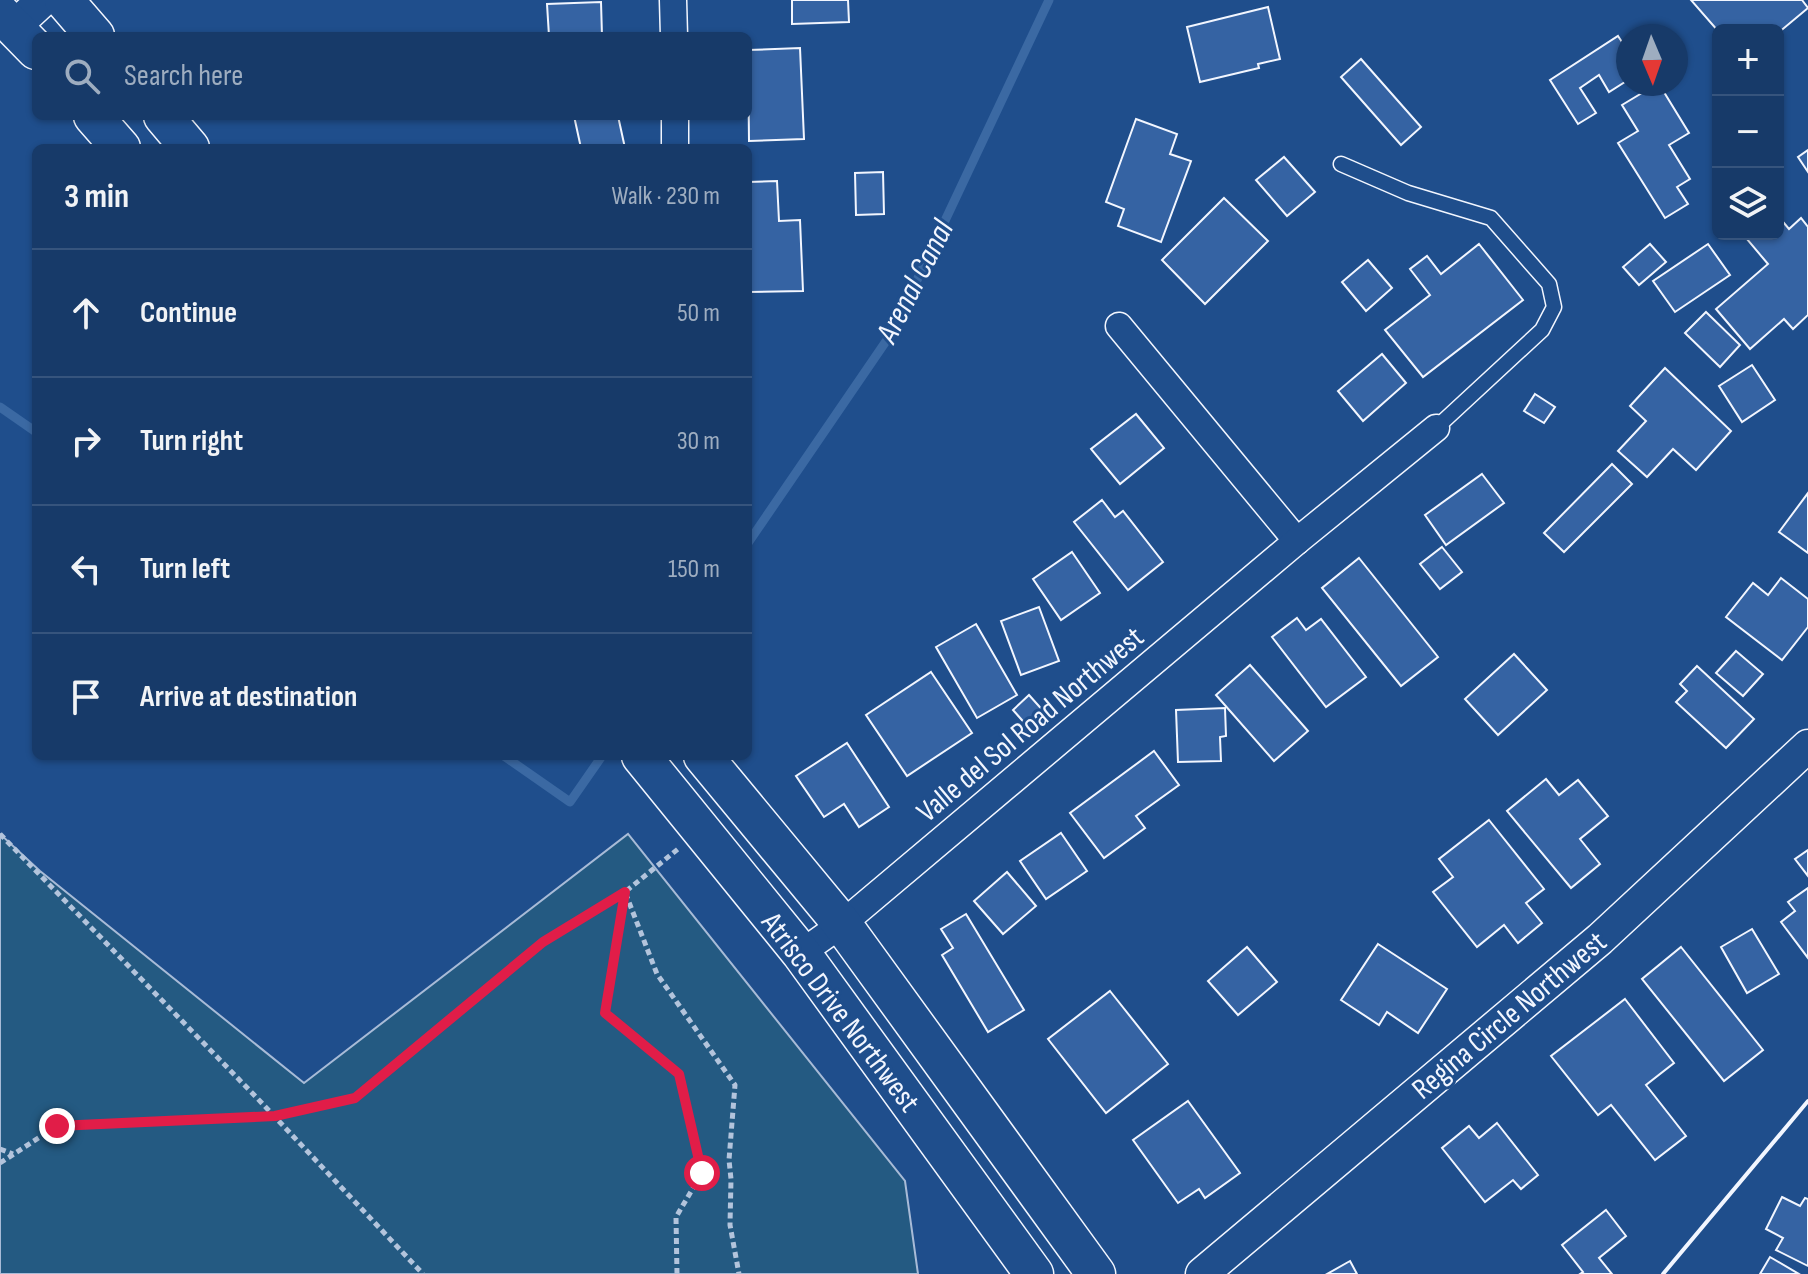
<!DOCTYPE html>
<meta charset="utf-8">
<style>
body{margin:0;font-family:"Sofia Sans Condensed",sans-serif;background:#20416f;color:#f1f3f6}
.controls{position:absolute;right:24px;top:24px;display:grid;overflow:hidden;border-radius:12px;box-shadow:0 2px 6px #0004}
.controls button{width:72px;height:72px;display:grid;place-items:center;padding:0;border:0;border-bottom:2px solid #36547d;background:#173a69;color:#f1f3f6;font:40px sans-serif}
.compass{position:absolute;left:1616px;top:24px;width:72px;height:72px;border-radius:50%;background:#173a69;box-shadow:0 2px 6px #0004;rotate:178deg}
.stop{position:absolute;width:24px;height:24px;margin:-18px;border:6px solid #e11d48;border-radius:50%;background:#fff}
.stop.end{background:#e11d48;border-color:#fff;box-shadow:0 2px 8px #0008}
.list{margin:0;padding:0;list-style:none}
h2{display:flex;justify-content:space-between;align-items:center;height:104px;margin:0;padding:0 32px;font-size:34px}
h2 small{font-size:26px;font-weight:400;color:#9eadc0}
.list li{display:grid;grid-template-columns:52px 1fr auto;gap:24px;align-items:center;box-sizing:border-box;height:128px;padding:0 32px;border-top:2px solid #36547d}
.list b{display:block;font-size:30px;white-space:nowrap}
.list em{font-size:26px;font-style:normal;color:#9eadc0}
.icon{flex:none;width:44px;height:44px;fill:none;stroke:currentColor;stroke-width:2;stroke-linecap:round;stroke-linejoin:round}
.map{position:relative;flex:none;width:1808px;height:1274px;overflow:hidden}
.search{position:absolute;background:#173a69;box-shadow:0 2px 6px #0004;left:32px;top:32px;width:720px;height:88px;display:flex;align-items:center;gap:20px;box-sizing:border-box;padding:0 28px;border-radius:12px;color:#9eadc0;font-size:30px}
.panel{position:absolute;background:#173a69;box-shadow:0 2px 6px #0004;left:32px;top:144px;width:720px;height:616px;border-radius:12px}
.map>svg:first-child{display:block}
.green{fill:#245a82;stroke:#a8bbd7;stroke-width:2}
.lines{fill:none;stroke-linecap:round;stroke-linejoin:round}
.stream{stroke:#3b69a3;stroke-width:9}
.building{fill:#3563a3;stroke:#f2f6ff;stroke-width:2}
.service-casing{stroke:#f2f6ff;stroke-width:17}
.minor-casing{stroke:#f2f6ff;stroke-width:29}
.tertiary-casing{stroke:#f2f6ff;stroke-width:35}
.secondary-casing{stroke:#f2f6ff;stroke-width:41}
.path{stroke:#b3c4dc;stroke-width:5;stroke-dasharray:6 4;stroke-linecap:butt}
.service{stroke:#1f4e8c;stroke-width:14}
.minor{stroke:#1f4e8c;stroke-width:26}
.tertiary{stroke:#1f4e8c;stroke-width:32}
.secondary{stroke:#1f4e8c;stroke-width:38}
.wall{stroke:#f2f6ff;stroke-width:4}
.route{stroke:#e11d48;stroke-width:10}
.labels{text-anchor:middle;stroke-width:6;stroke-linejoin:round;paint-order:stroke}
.street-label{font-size:30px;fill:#f2f6ff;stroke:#1f4e8c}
.water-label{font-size:32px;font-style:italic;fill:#f2f6ff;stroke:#1f4e8c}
</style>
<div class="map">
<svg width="1808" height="1274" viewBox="0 0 1808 1274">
<rect width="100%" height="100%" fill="#1f4e8c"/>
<polygon class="green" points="0,834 40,871 304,1083 628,834 905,1181 918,1274 0,1274"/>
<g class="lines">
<g class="stream">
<polyline points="0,407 36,432"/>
<polyline points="748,543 893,331 1049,0"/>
<polyline points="504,756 570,802 602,756"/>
</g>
</g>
<g class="building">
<polygon points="792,0 848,0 849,22 792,24"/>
<polygon points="1691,0 1802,0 1808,8 1778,33 1778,30 1718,31"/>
<polygon points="601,2 602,36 549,36 547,4"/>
<polygon points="1268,7 1280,59 1258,64 1259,68 1200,82 1187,27"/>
<polygon points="1618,36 1628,51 1628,80 1609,92 1599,75 1580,88 1596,113 1578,124 1550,80"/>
<polygon points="800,48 804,139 749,141 748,50"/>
<polygon points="1361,59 1421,127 1401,145 1341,77"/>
<polygon points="1657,84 1659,84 1689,133 1669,145 1690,179 1677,187 1688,204 1665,218 1618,143 1638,131 1622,105"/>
<polygon points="574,116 618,116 625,148 581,148"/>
<polygon points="1136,119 1177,134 1170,154 1191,161 1161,242 1118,226 1124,209 1106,202"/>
<polygon points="1808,150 1808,172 1798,157"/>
<polygon points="1284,157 1315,192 1287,216 1256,180"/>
<polygon points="883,172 884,214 856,215 855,173"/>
<polygon points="777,181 779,221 800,220 803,291 748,292 748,182"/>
<polygon points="1224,198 1268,241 1205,304 1162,260"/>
<polygon points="1778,216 1789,229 1801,218 1808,227 1808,315 1793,329 1784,319 1750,349 1716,309 1768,264 1746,238 1751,234 1778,234"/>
<polygon points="1479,244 1523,300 1423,377 1385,330 1430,295 1410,269 1427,256 1441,274"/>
<polygon points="1650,244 1666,262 1639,285 1623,267"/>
<polygon points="1708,244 1730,275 1675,312 1653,281"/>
<polygon points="1368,260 1392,288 1366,311 1342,282"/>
<polygon points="1706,312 1740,345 1720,367 1685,333"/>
<polygon points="1382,354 1406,383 1363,421 1338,391"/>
<polygon points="1752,365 1775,400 1742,422 1719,386"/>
<polygon points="1665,368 1731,431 1696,470 1673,449 1647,477 1618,451 1646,421 1630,406"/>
<polygon points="1535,394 1555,407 1544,423 1524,411"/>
<polygon points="1136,414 1164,448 1120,484 1091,449"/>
<polygon points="1612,464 1632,484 1564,552 1544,533"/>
<polygon points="1482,474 1504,503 1446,545 1425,515"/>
<polygon points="1808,493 1808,553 1779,532"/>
<polygon points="1102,500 1115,517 1123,511 1163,562 1128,590 1074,522"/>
<polygon points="1442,547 1462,572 1440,589 1420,564"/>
<polygon points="1072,552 1100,593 1061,620 1033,579"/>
<polygon points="1359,558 1438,657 1401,686 1322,588"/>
<polygon points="1781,578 1808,599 1808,627 1782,660 1726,617 1753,583 1768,595"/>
<polygon points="1039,607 1059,661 1021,675 1001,621"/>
<polygon points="1297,618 1306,630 1321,619 1366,677 1326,707 1272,637"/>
<polygon points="976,624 1017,695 977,718 936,647"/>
<polygon points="1736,651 1763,674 1743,696 1716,673"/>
<polygon points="1514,654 1547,690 1498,735 1465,699"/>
<polygon points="1250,665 1308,731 1274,761 1216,695"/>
<polygon points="1697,666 1754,719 1726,748 1676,702 1687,691 1680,684"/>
<polygon points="931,672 972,733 907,776 866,715"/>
<polygon points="1029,695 1046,714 1029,728 1013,710"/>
<polygon points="1225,708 1226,736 1220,737 1221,761 1178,762 1176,710"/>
<polygon points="847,743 889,807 859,827 844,804 824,817 796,776"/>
<polygon points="1154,751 1179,785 1136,816 1145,828 1104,858 1070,813"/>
<polygon points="1546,779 1559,795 1578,780 1608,816 1580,839 1600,864 1571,888 1507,811"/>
<polygon points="1489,820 1544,889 1526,903 1542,923 1518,943 1504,925 1477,947 1433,892 1453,877 1439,859"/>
<polygon points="1061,833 1087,871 1046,899 1020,861"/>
<polygon points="1808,850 1808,876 1795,859"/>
<polygon points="1007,872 1036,906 1003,934 974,901"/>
<polygon points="1808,888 1808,958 1781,922 1795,911 1788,902"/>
<polygon points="966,914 1024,1010 988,1032 942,955 953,948 941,929"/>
<polygon points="1752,929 1779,974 1747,993 1721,947"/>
<polygon points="1378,944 1447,989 1418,1033 1387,1012 1379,1025 1341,1000"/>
<polygon points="1247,947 1277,982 1238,1015 1208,981"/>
<polygon points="1681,947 1763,1050 1724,1081 1642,979"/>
<polygon points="1110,991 1168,1064 1106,1113 1048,1039"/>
<polygon points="1625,999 1674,1063 1646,1085 1686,1136 1655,1160 1611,1105 1598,1115 1551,1056"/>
<polygon points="1188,1101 1240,1173 1205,1198 1199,1189 1178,1203 1133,1140"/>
<polygon points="1497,1123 1538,1175 1521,1189 1513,1180 1485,1202 1442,1148 1469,1126 1479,1138"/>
<polygon points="1782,1197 1800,1206 1805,1198 1808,1199 1808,1266 1776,1250 1783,1238 1766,1229"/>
<polygon points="1606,1210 1626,1236 1599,1258 1612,1274 1580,1274 1583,1272 1562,1245"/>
<polygon points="1770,1257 1799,1274 1760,1274"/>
<polygon points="1350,1261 1357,1274 1327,1274"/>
</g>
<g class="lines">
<defs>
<polyline id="service" points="1341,164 1408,193 1491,218 1549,284 1554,307 1542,330 1436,428"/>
<g id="minor">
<polyline points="673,0 674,36"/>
<polyline points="675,116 675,148"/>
<polyline points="1119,326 1297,541"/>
<polyline points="801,953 842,924 1297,541 1436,428"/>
</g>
<g id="tertiary">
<polyline points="15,26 43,0"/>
<polyline points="1202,1274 1600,939 1808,746"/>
</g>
<g id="secondary">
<polyline points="64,0 95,36"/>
<polyline points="0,13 36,50"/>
<polyline points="93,116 121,148"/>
<polyline points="163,116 190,148"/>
<polyline points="641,756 801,953 1034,1274"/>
<polyline points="703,756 842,924 1096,1274"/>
</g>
</defs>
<use href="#service" class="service-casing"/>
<use href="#minor" class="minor-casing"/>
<use href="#tertiary" class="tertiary-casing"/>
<use href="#secondary" class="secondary-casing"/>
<g class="path">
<polyline points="0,834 258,1099 423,1274"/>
<polyline points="0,1149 13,1154"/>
<polyline points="0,1163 57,1126 275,1116 355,1098 543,942 625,892 657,974 735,1085 729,1160 731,1179 730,1225 739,1274"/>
<polyline points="677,1274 676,1217 702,1173 679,1074 605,1013 625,892 678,849"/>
</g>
<use href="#service" class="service"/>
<use href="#minor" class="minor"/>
<use href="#tertiary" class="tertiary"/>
<use href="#secondary" class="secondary"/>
<polyline class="wall" points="1663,1274 1808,1101"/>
</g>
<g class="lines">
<polyline class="route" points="57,1126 275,1116 355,1098 543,942 625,892 605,1013 679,1074 702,1173"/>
</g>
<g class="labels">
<g class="street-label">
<text transform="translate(1030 724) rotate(-40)" y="10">Valle del Sol Road Northwest</text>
<text transform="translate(841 1012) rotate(53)" y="10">Atrisco Drive Northwest</text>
<text transform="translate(1509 1015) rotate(-40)" y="10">Regina Circle Northwest</text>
</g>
<g class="water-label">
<text transform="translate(914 281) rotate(-63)" y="11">Arenal Canal</text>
</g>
</g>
</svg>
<div class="controls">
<button>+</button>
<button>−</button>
<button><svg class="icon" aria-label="layers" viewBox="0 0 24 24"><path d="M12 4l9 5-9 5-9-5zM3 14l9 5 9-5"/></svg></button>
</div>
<svg class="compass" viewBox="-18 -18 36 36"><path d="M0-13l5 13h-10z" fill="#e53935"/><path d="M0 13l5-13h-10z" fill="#9eadc0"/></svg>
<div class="stop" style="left:702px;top:1173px"></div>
<div class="stop end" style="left:57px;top:1126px"></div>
<div class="search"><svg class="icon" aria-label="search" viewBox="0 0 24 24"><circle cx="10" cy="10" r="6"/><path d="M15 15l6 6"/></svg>Search here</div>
<section class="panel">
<h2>3 min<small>Walk · 230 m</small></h2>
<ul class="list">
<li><svg class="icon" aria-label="ahead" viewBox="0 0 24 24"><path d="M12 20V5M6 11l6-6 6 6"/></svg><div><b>Continue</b></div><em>50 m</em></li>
<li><svg class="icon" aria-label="right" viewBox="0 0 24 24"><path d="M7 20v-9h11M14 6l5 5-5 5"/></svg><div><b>Turn right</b></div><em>30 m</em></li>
<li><svg class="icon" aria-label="left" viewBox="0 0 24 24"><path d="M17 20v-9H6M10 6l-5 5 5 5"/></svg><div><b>Turn left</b></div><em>150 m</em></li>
<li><svg class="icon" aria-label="arrive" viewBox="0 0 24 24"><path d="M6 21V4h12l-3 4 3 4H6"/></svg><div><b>Arrive at destination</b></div></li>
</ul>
</section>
</div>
